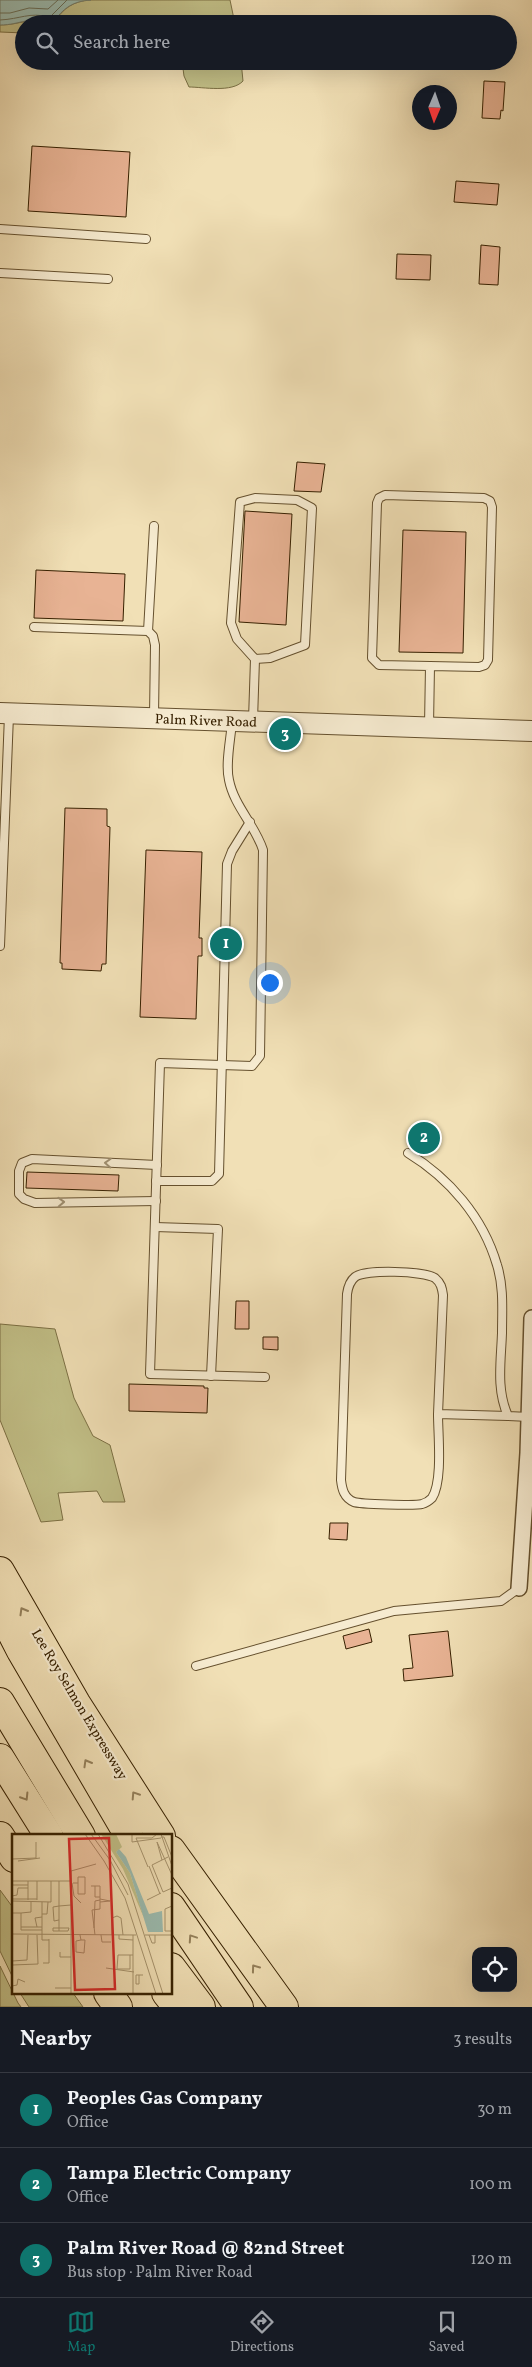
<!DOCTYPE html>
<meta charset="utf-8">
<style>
body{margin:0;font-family:Vollkorn,serif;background:#242831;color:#f1f3f6}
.controls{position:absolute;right:15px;bottom:15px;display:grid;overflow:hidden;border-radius:10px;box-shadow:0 5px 20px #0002}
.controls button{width:45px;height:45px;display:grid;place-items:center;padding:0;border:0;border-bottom:1px solid #363941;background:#171b24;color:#f1f3f6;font:25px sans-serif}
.compass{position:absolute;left:412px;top:85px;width:45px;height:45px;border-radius:50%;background:#171b24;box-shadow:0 5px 20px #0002;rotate:182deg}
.you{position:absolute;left:269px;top:982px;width:18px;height:18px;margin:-12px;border:4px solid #fff;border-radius:50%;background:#1a73e8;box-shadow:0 0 0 8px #1a73e833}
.badge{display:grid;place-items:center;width:32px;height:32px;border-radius:50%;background:#0f766e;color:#fff;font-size:16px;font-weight:700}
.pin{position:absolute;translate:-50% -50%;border:2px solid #fff;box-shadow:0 1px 5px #0006}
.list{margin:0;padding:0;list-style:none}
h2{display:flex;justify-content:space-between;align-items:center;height:65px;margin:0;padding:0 20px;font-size:21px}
h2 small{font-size:16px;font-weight:400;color:#9ea1a6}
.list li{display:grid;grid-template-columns:32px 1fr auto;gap:15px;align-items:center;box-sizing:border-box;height:75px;padding:0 20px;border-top:1px solid #363941}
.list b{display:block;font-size:19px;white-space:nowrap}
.list p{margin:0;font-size:16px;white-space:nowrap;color:#9ea1a6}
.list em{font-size:16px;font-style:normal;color:#9ea1a6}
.icon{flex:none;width:28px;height:28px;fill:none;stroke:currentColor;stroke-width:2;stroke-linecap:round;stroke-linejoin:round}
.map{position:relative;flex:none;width:532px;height:2007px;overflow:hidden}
.search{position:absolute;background:#171b24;box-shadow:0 5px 20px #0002;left:15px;right:15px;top:15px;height:55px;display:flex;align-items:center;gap:12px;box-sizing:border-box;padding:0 18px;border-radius:28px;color:#9ea1a6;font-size:19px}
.sheet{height:290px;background:#171b24}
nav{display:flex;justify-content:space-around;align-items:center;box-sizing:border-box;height:70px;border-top:1px solid #363941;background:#171b24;font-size:14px;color:#9ea1a6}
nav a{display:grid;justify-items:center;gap:2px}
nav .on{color:#0f766e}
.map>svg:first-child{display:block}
.green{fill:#c2c088;stroke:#7c7044}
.water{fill:#9bbdb2;stroke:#737e6b}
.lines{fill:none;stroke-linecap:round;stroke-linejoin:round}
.shore{stroke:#686e59;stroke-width:1}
.building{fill:#e8b394;stroke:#362000}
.service-casing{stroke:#65502e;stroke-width:10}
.minor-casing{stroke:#65502e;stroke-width:18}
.tertiary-casing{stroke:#65502e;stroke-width:22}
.motorway-casing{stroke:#362000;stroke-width:30}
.service{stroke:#f6ebd0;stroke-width:8}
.minor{stroke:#f6ebd0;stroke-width:15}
.tertiary{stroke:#f6ebd0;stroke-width:20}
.motorway{stroke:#f1e0b6;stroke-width:28}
.oneway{stroke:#a09072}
.oneway2{stroke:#94805b}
.labels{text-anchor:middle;stroke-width:4.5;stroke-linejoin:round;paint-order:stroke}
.street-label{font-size:14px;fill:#362000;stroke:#f6ebd0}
.inset-road{fill:none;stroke:#a6936d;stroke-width:1}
.view{fill:#d62828;fill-opacity:0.15;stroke:#d62828;stroke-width:2.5}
.inset-edge{fill:none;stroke:#362000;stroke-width:2.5}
</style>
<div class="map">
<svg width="532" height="2007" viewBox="0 0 532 2007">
<rect width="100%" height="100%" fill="#f1e0b6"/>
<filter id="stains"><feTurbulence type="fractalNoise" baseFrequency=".004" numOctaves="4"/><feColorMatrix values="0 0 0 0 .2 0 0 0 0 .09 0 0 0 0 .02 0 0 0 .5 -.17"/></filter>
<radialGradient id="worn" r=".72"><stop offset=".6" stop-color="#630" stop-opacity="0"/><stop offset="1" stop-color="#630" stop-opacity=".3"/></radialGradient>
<g class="green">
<path d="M91,0H230L235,24H24V33L0,32V25C21,25 30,16 53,23C64,8 73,1 91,0Z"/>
<path d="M182,61H241L243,81C232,93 203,87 189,87L184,76Z"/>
<polygon points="0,1324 55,1329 74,1398 93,1436 110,1445 125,1502 103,1502 97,1491 58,1493 63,1520 41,1522 0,1420"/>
<polygon points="0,1890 14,1909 14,1980 0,1951"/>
<polygon points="0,1966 18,2003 21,2007 0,2007"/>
<polygon points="20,1993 73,1993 83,2007 29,2007"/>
</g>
<path class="water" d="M0,0H91C73,1 63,8 53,23C30,15 21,25 0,25Z"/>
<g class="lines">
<g class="shore">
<polyline points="0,13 10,13 29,8 48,9 58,0"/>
<path d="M0,20C21,19 28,12 50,17L67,0"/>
</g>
</g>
<g class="building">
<polygon points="484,81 505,82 503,111 501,110 500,119 482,118"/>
<polygon points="32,146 130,152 126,217 28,211"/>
<polygon points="456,181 499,184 497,205 454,202"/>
<polygon points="481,245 500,247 498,285 479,284"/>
<polygon points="397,254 431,255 430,280 396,279"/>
<polygon points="297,462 325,464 321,492 294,491"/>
<polygon points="245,511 292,514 286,625 239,622"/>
<polygon points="403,530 466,532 463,653 399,652"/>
<polygon points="36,570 125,574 123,621 34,618"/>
<polygon points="65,808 107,809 107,826 110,827 106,964 102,964 101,971 62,969 62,963 60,963"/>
<polygon points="146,850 202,852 199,938 202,938 202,956 198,956 196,1019 140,1017"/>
<polygon points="27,1172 119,1175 118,1191 26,1188"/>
<polygon points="236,1301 249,1301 249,1329 235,1329"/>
<polygon points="263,1337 278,1337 278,1350 263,1349"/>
<polygon points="129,1384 204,1386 204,1388 208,1388 207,1413 129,1411"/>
<polygon points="330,1523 348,1523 347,1540 329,1539"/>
<polygon points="369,1629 372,1642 346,1649 343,1636"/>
<polygon points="448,1631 453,1676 404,1681 403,1669 413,1668 409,1635"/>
</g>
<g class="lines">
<defs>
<g id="service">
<polyline points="0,229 146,239"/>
<polyline points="0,273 108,279"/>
<polygon points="255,498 297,500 312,508 305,645 270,658 255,659 237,639 231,623 240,502"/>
<polyline points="34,627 148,631 153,636 155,645 154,716"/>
<polyline points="148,631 154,526"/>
<polyline points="253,720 255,659"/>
<path d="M232,721C231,738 225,764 229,780C234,806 255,825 263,850L260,1056L252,1066L160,1063L150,1374L265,1377"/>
<polyline points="429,726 430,666 479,667 485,665 488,660 492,507 490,501 484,498 385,495 379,498 377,503 372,658 379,665 430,666"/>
<polyline points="0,946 9,715"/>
<path d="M408,1153C449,1178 483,1217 497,1265C504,1287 502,1311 502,1333C501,1362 496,1389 508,1416L529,1417"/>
<polyline points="156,1181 212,1181 219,1174 227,864 232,851 250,822"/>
<polyline points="156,1201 35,1203 24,1199 19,1194 19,1171 22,1163 32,1159 157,1165"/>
<polyline points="155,1227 218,1229 211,1376"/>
<path d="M438,1414C438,1435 443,1481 432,1498C429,1501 426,1503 422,1504C416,1506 359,1504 354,1502C344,1498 342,1489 341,1480L347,1294C348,1287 350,1281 355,1277C365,1269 424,1271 435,1278C441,1283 442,1288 443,1295L438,1414L508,1416"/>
<polyline points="196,1666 394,1611 501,1601 519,1588"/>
</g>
<polyline id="minor" points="519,1588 528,1453 532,1318"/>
<polyline id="tertiary" points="0,713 532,731"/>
<g id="motorway">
<polyline points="0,1571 76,1703 161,1836"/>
<polyline points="0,1610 21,1651 129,1836"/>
<polyline points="0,1702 81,1836"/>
<polyline points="0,1758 49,1836"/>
<polyline points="0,1836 14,1858"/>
<polyline points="171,1850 284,2007"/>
<polyline points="171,1907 239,2007"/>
<polyline points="171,1967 201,2007"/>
<polyline points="108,1993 118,2007"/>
<polyline points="166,1993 177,2007"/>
</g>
</defs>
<use href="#service" class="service-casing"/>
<use href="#minor" class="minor-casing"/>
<use href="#tertiary" class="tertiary-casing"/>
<use href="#motorway" class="motorway-casing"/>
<use href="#service" class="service"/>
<use href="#minor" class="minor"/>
<use href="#tertiary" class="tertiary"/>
<use href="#motorway" class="motorway"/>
</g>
<defs><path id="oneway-chevron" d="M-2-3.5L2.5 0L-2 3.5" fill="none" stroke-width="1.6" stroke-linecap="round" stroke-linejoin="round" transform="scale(1.25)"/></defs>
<g class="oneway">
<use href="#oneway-chevron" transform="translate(108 1163) rotate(-177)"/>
<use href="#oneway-chevron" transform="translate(61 1202) rotate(-2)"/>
</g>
<g class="oneway2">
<use href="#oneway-chevron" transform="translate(23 1611) rotate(-120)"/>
<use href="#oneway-chevron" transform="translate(87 1763) rotate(-120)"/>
<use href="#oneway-chevron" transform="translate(135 1795) rotate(-123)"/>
<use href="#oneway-chevron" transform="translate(25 1797) rotate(58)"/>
<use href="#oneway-chevron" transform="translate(192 1938) rotate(-124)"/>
<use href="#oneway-chevron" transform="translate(255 1968) rotate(-126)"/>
</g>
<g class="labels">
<g class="street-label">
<text transform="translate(206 720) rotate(2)" y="5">Palm River Road</text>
<text transform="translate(80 1704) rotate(59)" y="5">Lee Roy Selmon Expressway</text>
</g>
</g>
<g transform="translate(12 1834)">
<rect width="160" height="160" fill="#f1e0b6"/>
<path d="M89,0H104L110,13L104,18L118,39L132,84L111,35Z" fill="#c2c088"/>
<path d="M107,15L114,23L137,80L150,77L151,98H136L118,39L104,18Z" fill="#9bbdb2"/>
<path class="inset-road" d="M73,0L92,27L113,64L144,160M79,0L98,26L116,61M86,0L116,50L151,160M120,0V8L149,4M149,0L160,32M149,3H152L160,23M156,23L140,31L151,58L160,54M0,25L24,24V8M150,26L145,8L160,41M6,27L28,24M137,32L148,60M136,33L124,4H140L145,0M0,47H59M16,47V66M25,47V66M47,47V72L59,71M60,49L62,62L69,69M61,49H66V60H73V43H66V49M0,51H16M79,52H88V75L80,76L83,101M83,52V63H88M0,62L5,61L6,54H16M0,65H25M88,65L98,67L88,68M135,66L149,59M0,67L39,68V47M30,68V106H37M47,72V86L42,87L41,73ZM160,72L153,75V97H160M0,79H9V96H30M9,79L19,78V68M30,80H35L36,68M47,86V94H57L56,97H41V94H47V97M9,93H30M25,93L23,84L30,83M82,94L83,67L88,66M0,100L124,101M68,101L69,106L64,107V118L72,119L73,106H69M89,101L90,108H99M100,101V84L105,82L109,84L111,101M107,101V105L121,106M133,101H160M137,101L140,109H143V101M48,118V123H59M118,121H106L105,135H118V121H121M0,127L15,126L16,101M31,129H37V105M0,131L26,130L25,101M94,134L122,138M127,141V150H124V141H131M0,152L5,151L6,145L13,148M43,154H59M59,160V37L84,30M121,160V101"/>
<path class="view" d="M97,4L103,155L63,156L57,5Z"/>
<rect width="160" height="160" class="inset-edge"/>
</g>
<rect width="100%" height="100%" filter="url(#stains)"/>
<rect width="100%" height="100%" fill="url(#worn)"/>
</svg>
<div class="controls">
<button><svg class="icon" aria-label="locate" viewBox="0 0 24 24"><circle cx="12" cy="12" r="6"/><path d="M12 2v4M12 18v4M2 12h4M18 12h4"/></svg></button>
</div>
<svg class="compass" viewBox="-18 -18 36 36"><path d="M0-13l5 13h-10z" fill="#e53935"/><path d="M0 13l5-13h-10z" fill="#9ea1a6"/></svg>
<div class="you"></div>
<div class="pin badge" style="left:226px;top:944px">1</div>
<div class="pin badge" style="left:424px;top:1138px">2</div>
<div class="pin badge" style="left:285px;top:734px">3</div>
<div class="search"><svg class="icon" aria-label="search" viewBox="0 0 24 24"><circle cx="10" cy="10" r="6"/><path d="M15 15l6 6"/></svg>Search here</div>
</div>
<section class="sheet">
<h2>Nearby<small>3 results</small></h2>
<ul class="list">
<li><span class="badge">1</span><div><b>Peoples Gas Company</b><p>Office</p></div><em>30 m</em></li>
<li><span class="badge">2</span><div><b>Tampa Electric Company</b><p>Office</p></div><em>100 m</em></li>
<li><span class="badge">3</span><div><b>Palm River Road @ 82nd Street</b><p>Bus stop · Palm River Road</p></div><em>120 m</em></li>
</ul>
</section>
<nav>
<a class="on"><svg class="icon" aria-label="map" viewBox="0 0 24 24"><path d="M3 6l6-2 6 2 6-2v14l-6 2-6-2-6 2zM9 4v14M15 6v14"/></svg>Map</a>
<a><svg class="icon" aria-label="directions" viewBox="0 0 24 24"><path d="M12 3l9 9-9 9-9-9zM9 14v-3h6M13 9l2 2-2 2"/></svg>Directions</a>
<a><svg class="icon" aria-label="saved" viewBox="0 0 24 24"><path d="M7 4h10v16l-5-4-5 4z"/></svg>Saved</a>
</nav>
